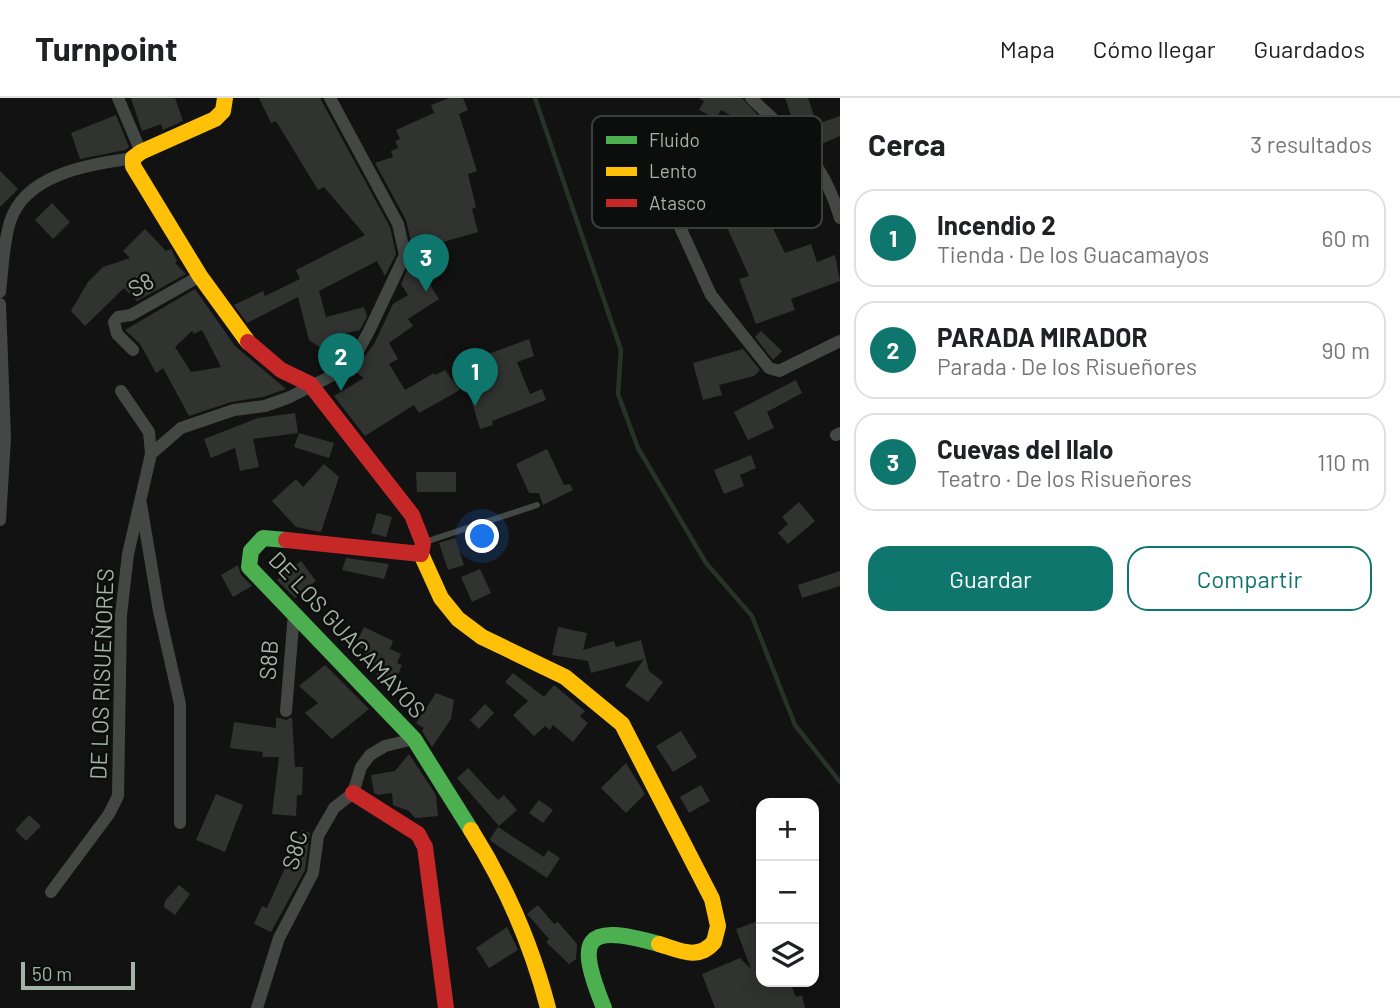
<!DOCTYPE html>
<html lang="es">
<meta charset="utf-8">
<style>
body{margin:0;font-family:Barlow,sans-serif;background:#f6f6f6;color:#202124}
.controls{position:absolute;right:21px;bottom:21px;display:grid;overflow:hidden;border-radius:14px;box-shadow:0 4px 18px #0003}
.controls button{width:63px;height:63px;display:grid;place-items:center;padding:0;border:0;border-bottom:2px solid #e0e0e0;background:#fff;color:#202124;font:35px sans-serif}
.scale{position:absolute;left:21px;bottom:18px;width:114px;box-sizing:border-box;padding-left:7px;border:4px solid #a3b3a5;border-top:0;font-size:19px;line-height:24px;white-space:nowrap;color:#a3b3a5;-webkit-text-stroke:5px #0c0e0d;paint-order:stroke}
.you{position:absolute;left:483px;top:439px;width:24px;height:24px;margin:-18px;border:5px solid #fff;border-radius:50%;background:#1a73e8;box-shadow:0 0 0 10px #1a73e833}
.badge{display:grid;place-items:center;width:46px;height:46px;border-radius:50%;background:#0f766e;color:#fff;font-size:23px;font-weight:700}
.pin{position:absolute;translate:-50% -58px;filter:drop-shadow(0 2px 4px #0008)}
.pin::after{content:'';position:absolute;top:37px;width:24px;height:21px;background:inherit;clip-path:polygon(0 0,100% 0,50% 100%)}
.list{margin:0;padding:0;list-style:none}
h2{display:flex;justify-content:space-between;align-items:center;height:91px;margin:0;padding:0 28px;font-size:30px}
h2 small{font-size:23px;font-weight:400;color:#757577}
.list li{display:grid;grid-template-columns:46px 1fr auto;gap:21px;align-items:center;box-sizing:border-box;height:98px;margin:0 14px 14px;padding:0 14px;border:2px solid #e0e0e0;border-radius:21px}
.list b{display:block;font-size:26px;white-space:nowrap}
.list p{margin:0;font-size:23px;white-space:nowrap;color:#757577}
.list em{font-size:23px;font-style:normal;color:#757577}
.actions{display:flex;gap:14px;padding:21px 28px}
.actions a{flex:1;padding:16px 0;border:2px solid #0f766e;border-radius:21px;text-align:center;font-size:24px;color:#0f766e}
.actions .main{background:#0f766e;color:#fff}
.icon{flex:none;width:38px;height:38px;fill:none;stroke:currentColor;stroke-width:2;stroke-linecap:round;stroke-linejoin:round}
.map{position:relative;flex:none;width:840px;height:910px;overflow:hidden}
header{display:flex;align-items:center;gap:42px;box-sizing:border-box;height:98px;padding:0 35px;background:#fff;border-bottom:2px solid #e0e0e0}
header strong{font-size:33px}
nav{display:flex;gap:38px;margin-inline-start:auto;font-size:24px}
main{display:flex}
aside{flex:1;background:#fff}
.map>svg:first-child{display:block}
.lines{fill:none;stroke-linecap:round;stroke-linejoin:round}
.stream{stroke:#273326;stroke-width:4.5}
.building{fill:#313331;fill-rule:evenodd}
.lane{stroke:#444845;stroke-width:6}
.street{stroke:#444845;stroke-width:12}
.fast{stroke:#4caf50;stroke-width:16}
.slow{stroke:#ffc107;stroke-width:16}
.jam{stroke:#c62828;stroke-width:16}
.labels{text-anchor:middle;stroke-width:5;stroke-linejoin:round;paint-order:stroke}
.street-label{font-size:23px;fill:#a3b3a5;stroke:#0c0e0d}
.key{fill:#0c0e0d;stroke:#39403b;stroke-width:2}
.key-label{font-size:19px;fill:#a3b3a5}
</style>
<header>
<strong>Turnpoint</strong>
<nav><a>Mapa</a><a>Cómo llegar</a><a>Guardados</a></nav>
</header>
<main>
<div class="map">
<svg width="840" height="910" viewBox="0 0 840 910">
<rect width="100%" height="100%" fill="#121212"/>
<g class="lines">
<polyline class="stream" points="535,0 621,252 618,296 638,350 706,465 752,518 795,627 840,684"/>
</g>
<g class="building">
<polygon points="131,0 175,0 183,23 163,32 161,26 142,33"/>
<polygon points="259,0 320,0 390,129 396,156 385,178 377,163 319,193 326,219 364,209 367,218 360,232 342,236 343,254 328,255 309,242 298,199 247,225 234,207 263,193 265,198 300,181 296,172 365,137 324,89 318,92 276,23 271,25"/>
<polygon points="449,0 463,0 468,12 459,16 477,73 468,76 476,109 472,111 478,134 433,147 444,166 424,177 439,201 408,221 413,228 389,245 398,261 389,266 405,292 434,275 435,277 445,272 460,292 419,315 414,307 365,338 334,298 364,280 354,273 374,246 393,206 408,197 401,186 414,156 406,122 375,65 393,59 391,53 398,50 395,43 400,41 396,32 434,15 431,7"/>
<polygon points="698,0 742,0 768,28 814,98 798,109 755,48 750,51 741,39 754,30 721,12 716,21 699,12 704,3"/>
<polygon points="785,0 808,0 817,26 840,18 840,38 819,47 794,26"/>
<polygon points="116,17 129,49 125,52 80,61 71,35"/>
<polygon points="0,73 18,91 0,109"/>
<polygon points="52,105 70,124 53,141 35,122"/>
<polygon points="764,112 785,155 811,146 817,164 835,157 840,183 791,201 795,212 756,226 739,181 749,178 727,129"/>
<polygon points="145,131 166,153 171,151 177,163 175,165 186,176 137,203 124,190 85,228 71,213 88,184 103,169 130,160 123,153"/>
<path d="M195,191L235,248L286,291L263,299L231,304L189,318L163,270L156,275L140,246L125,232ZM202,232L221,269L191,274L175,249L192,233L194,236Z"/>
<polygon points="761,233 782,253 773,262 755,239"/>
<polygon points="529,241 534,258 517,264 530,296 542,291 546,302 492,323 493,327 480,331 469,294 478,287 464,265"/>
<polygon points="743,251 760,272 754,278 719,287 722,297 703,302 693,265"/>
<polygon points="796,282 802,295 767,314 774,330 748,342 734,314"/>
<polygon points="295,315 298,335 253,341 259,369 240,373 235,350 211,360 204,341 258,320"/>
<polygon points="299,335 334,345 329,360 294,349"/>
<polygon points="547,351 564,387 570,386 573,392 543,407 539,395 529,395 516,366"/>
<polygon points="751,357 756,370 740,377 744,388 724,396 714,372"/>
<polygon points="324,366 339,379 321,434 296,429 272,403 296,381 303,389"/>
<polygon points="416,374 456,374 456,394 417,394"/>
<polygon points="799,404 815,423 788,446 778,435 788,426 782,419"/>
<polygon points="377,415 392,419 386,439 371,435"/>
<polygon points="455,440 464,467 448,472 439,445"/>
<polygon points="346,460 389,466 384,481 342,472"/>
<polygon points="301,463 316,483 295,500 277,482"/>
<polygon points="238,467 241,477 252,488 233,499 221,477"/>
<polygon points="480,471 491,495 472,504 461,479"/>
<polygon points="840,473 840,488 802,500 798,487"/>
<polygon points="364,529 393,543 390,551 401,556 397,565 402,567 392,591 374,583 379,571 362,564 366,553 355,547"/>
<polygon points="558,529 587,535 583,552 614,543 616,549 641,542 649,573 663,584 648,604 625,588 644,561 591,575 588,563 552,557"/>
<polygon points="325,567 369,611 332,641 305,615 318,605 299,588"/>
<polygon points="513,575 544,599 554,587 585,613 580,618 588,625 573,644 553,627 550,632 545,628 534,638 513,617 528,603 505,584"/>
<polygon points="436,595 454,602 451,621 432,649 422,633 424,630 416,625"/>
<polygon points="485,606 494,615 479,631 470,622"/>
<polygon points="276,619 286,622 292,619 295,669 303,669 302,697 297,697 296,718 272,716 279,659 262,659 263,654 230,650 234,624 276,630"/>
<polygon points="681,633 697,659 673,674 656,648"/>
<polygon points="409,656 436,697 438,718 415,720 409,713 393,707 392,695 378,697 374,695 371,677 395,673"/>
<polygon points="626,665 645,696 626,715 601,690"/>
<polygon points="468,670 498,702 504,697 517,712 499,728 457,680"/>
<polygon points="701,687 710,703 689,715 680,699"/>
<polygon points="216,696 243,707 225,754 196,742"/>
<polygon points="539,702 553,712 543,725 529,715"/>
<polygon points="29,717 41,728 26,743 15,732"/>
<polygon points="498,729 544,759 548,752 560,760 547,780 492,744 490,741"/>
<polygon points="302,732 310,735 305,772 271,834 254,826 262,808 267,810"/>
<polygon points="179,787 190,796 175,817 164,809 165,803"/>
<polygon points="538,807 554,826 558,824 577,846 576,861 569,866 546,844 549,841 527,816"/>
<polygon points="761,822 761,884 790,884 796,899 802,897 805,910 715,910 702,876 740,860 751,871 736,831"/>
<polygon points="507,829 518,852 489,870 476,850"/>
</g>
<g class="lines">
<polyline class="lane" points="425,444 537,407"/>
<g class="street">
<polyline points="118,0 141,54"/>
<path d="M751,0C794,42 822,59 840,120"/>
<polyline points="659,83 711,197 769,270 779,273 840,243"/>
<path d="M0,194C3,171 3,146 10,124C25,75 90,67 133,60"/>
<polyline points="0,206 5,341 0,422"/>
<polyline points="133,252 117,236 114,224 118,219 131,217 200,178"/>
<polyline points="121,293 149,334 151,356"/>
<polyline points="836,337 840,335"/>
<polyline points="141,406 159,513 180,606 180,725"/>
<polyline points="286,613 294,515"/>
<polyline points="51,794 109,716 118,698 121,517 128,456 151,356 181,330 234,312 265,308 290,299 339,274 357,255 369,233 405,157 398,126 330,0"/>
<polyline points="257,910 279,840 313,775 318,738 334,710 353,695 361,669 370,657 385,648 414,641"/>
</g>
<g class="fast">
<polyline points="286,442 263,440 251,453 249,469 414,641 471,732"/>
<path d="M604,910C576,841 582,824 659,846"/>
</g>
<g class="slow">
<polyline points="225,0 223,13 215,21 141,54 133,60 133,68 200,178 248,244"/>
<path d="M421,456L441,500L458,521L482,539L565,579L622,626L712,801L718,828L714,844C698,863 679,852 659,846"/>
<path d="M471,732C505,786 532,848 548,910"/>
</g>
<g class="jam">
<polyline points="248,244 281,272 310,286 412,417 423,445 421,456 286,442"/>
<polyline points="353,695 418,736 425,749 446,910"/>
</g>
</g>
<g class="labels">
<g class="street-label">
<text transform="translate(141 187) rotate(-29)" y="8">S8</text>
<text transform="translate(347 537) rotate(47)" y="8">DE LOS GUACAMAYOS</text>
<text transform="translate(269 562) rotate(-86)" y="8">S8B</text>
<text transform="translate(102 576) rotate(-88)" y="8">DE LOS RISUEÑORES</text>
<text transform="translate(295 752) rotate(-74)" y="8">S8C</text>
</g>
</g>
<rect x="592" y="18" width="230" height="112" rx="10" class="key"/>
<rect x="606" y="38" width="31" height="8" fill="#4caf50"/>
<rect x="606" y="69" width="31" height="9" fill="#ffc107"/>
<rect x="606" y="101" width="31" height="8" fill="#c62828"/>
<g class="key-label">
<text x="649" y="49">Fluido</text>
<text x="649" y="80">Lento</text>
<text x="649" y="112">Atasco</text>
</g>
</svg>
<div class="controls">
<button>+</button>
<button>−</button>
<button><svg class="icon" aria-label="layers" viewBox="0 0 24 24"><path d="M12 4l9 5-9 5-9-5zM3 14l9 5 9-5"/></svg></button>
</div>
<div class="scale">50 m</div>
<div class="you"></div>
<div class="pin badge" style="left:475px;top:308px">1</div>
<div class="pin badge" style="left:341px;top:293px">2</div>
<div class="pin badge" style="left:426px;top:194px">3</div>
</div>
<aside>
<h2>Cerca<small>3 resultados</small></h2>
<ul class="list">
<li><span class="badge">1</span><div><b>Incendio 2</b><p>Tienda · De los Guacamayos</p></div><em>60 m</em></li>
<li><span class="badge">2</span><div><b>PARADA MIRADOR</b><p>Parada · De los Risueñores</p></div><em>90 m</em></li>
<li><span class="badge">3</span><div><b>Cuevas del Ilalo</b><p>Teatro · De los Risueñores</p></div><em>110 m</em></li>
</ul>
<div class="actions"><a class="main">Guardar</a><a>Compartir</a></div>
</aside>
</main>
